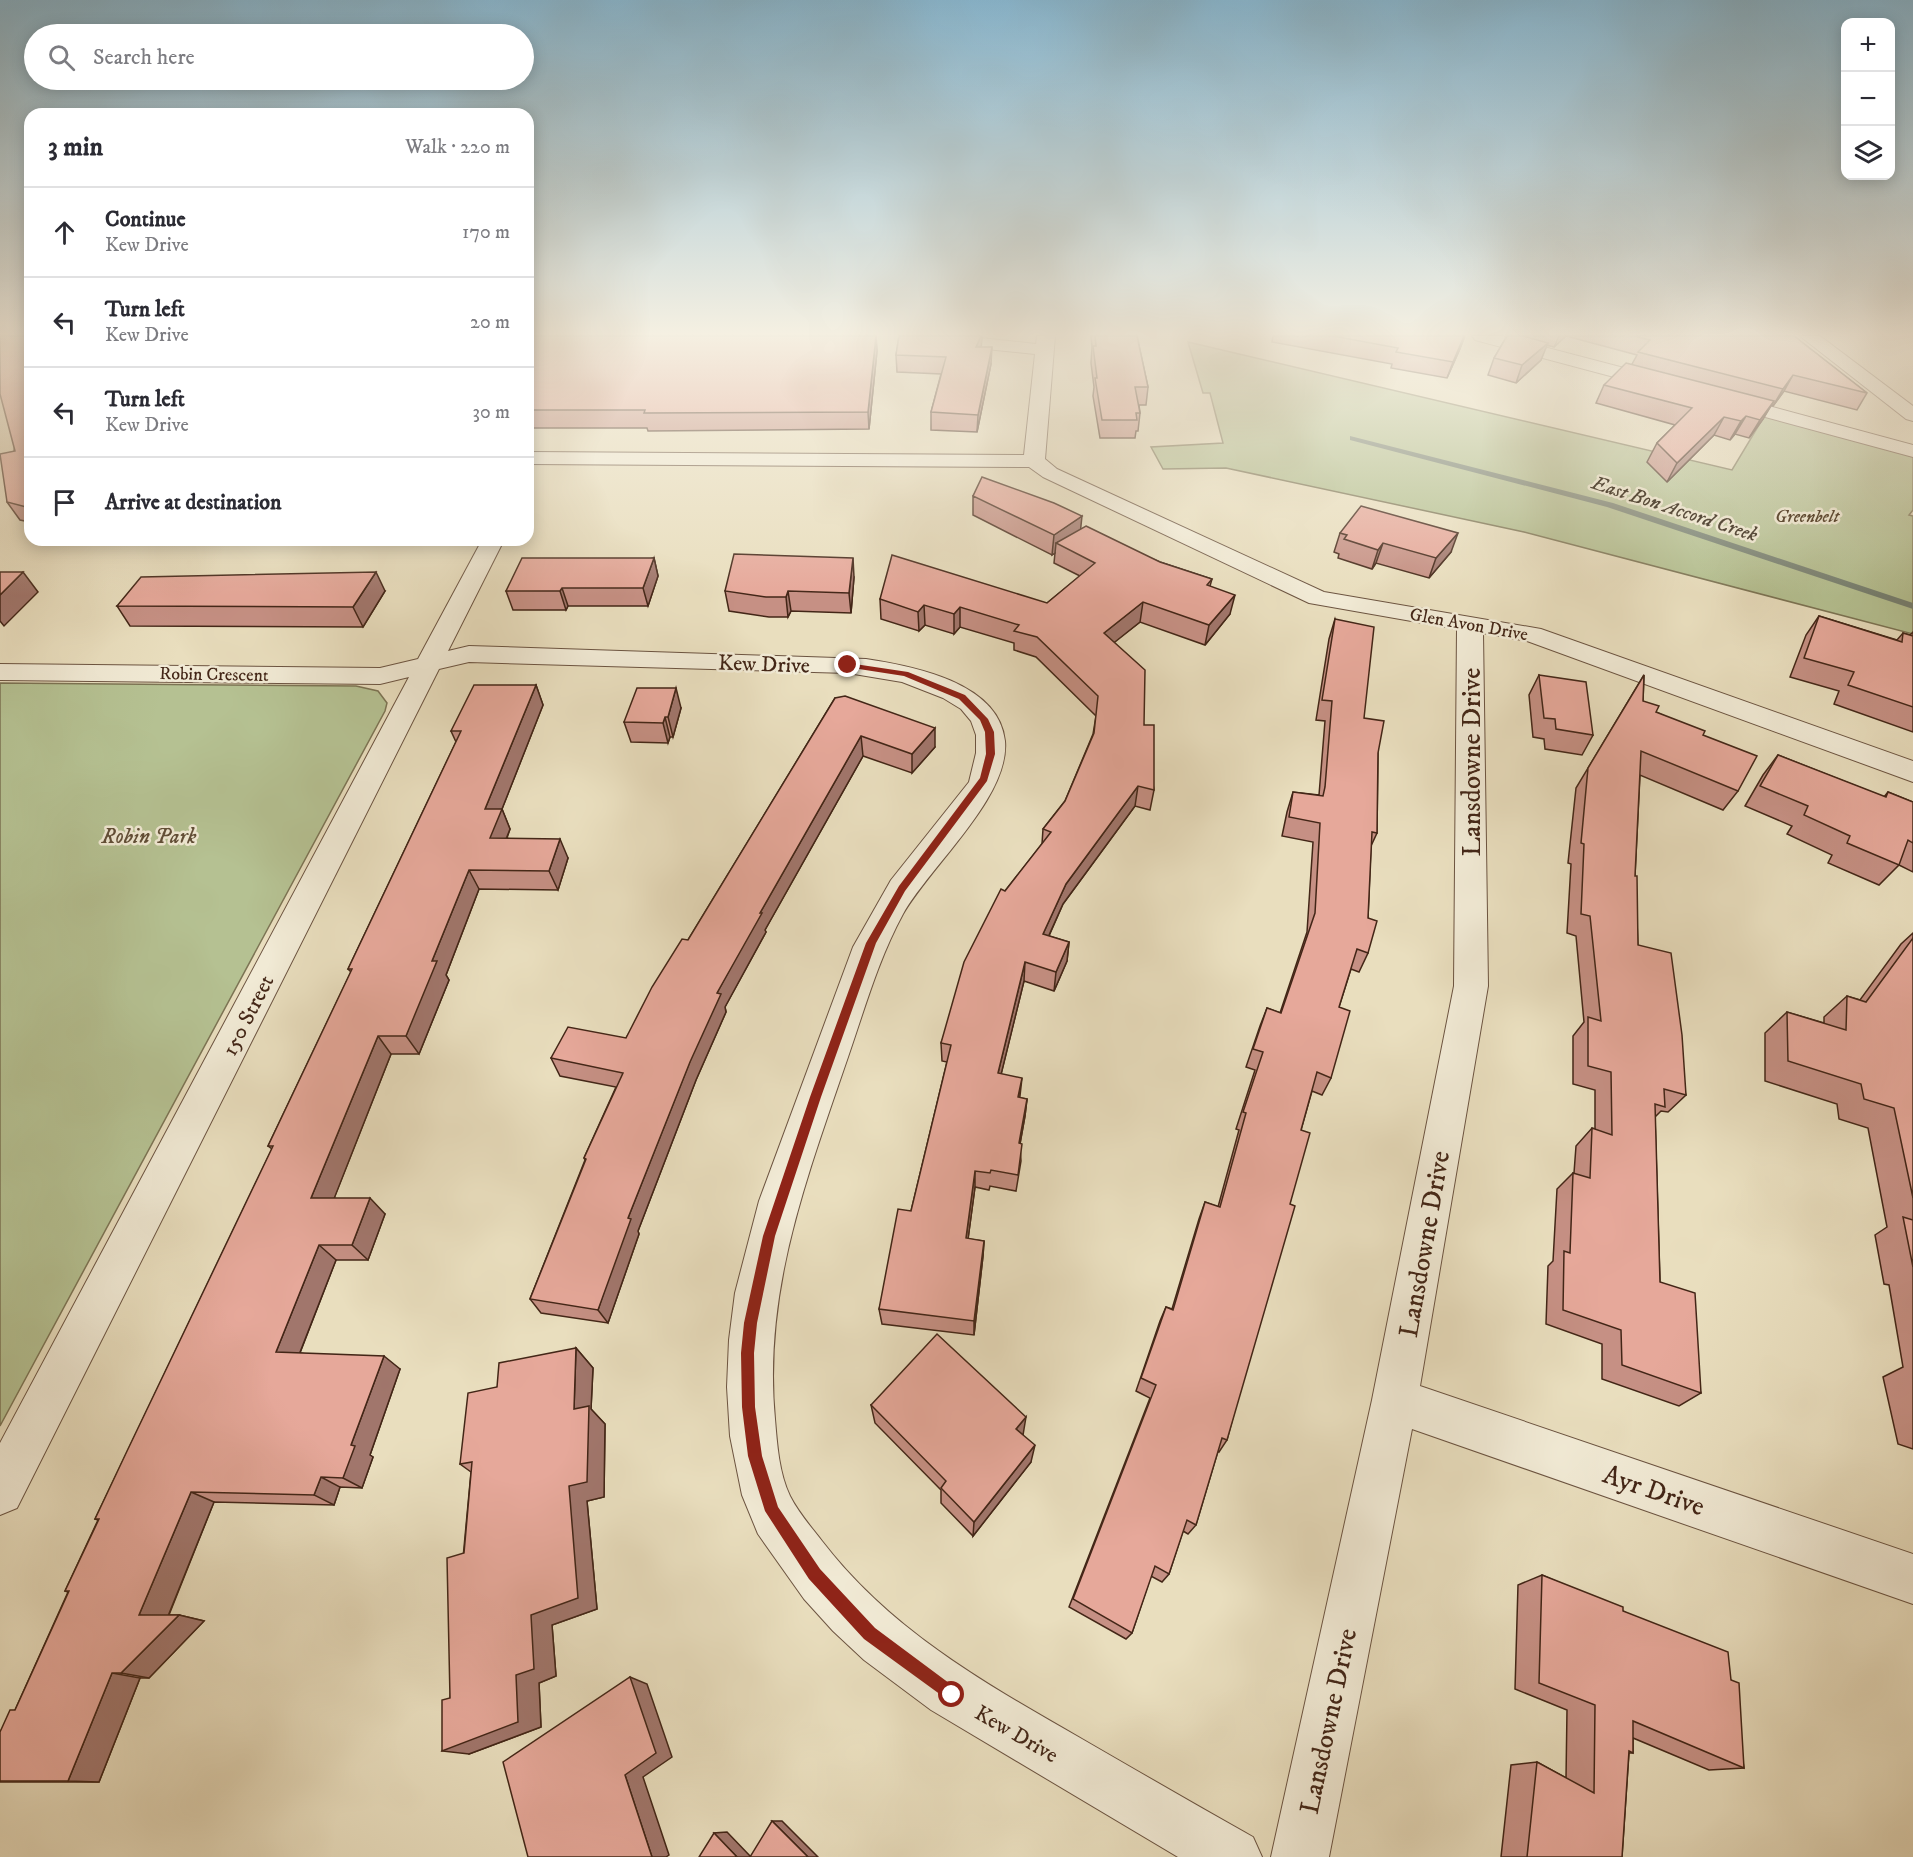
<!DOCTYPE html>
<meta charset="utf-8">
<style>
body{margin:0;font-family:"IM FELL DW Pica",serif;background:#f7f7f7;color:#2b2b33}
.controls{position:absolute;right:18px;top:18px;display:grid;overflow:hidden;border-radius:12px;box-shadow:0 3px 15px #0003}
.controls button{width:54px;height:54px;display:grid;place-items:center;padding:0;border:0;border-bottom:2px solid #e1e1e2;background:#fff;color:#2b2b33;font:30px sans-serif}
.stop{position:absolute;width:18px;height:18px;margin:-14px;border:4px solid #8f2418;border-radius:50%;background:#fff}
.stop.end{background:#8f2418;border-color:#fff;box-shadow:0 2px 6px #0008}
.list{margin:0;padding:0;list-style:none}
h2{display:flex;justify-content:space-between;align-items:center;height:78px;margin:0;padding:0 24px;font-size:26px}
h2 small{font-size:20px;font-weight:400;color:#7c7c81}
.list li{display:grid;grid-template-columns:39px 1fr auto;gap:18px;align-items:center;box-sizing:border-box;height:90px;padding:0 24px;border-top:2px solid #e1e1e2}
.list b{display:block;font-size:22px;white-space:nowrap}
.list p{margin:0;font-size:20px;white-space:nowrap;color:#7c7c81}
.list em{font-size:20px;font-style:normal;color:#7c7c81}
.icon{flex:none;width:33px;height:33px;fill:none;stroke:currentColor;stroke-width:2;stroke-linecap:round;stroke-linejoin:round}
.map{position:relative;flex:none;width:1913px;height:1857px;overflow:hidden}
.search{position:absolute;background:#fff;box-shadow:0 3px 15px #0003;left:24px;top:24px;width:510px;height:66px;display:flex;align-items:center;gap:15px;box-sizing:border-box;padding:0 21px;border-radius:33px;color:#7c7c81;font-size:22px}
.panel{position:absolute;background:#fff;box-shadow:0 3px 15px #0003;left:24px;top:108px;width:510px;height:438px;border-radius:18px}
.map>svg:first-child{display:block}
.green{fill:#b5c192;stroke:#7c7454;stroke-width:1.5}
.lines{fill:none;stroke-linecap:round;stroke-linejoin:round}
.stream{fill:#768071;fill-rule:evenodd}
.street-casing{stroke:#6c5441;stroke-width:2}
.street{fill:#f1ead5;fill-rule:evenodd}
.wall{fill:#c69084;stroke:#432617;stroke-width:1.5}
.shaded-wall{fill:#a1766c;stroke:#432617;stroke-width:1.5}
.building{fill:#e6a89a;stroke:#432617;stroke-width:1.5}
.route{fill:#8f2418}
.labels{text-anchor:middle;stroke-width:5;stroke-linejoin:round;paint-order:stroke}
.far-park-label{font-size:18px;font-style:italic;fill:#604d36;stroke:#f1ead5}
.far-street-label{font-size:18px;fill:#432617;stroke:#f1ead5}
.far-water-label{font-size:20px;font-style:italic;fill:#584c3c;stroke:#f1ead5}
.street-label{font-size:22px;fill:#432617;stroke:#f1ead5}
.park-label{font-size:22px;font-style:italic;fill:#604d36;stroke:#f1ead5}
.near-street-label{font-size:27px;fill:#432617;stroke:#f1ead5}
</style>
<div class="map">
<svg width="1913" height="1857" viewBox="0 0 1913 1857">
<rect width="100%" height="100%" fill="#e9debe"/>
<filter id="stains"><feTurbulence type="fractalNoise" baseFrequency=".00333" numOctaves="4"/><feColorMatrix values="0 0 0 0 .2 0 0 0 0 .09 0 0 0 0 .02 0 0 0 .5 -.17"/></filter>
<radialGradient id="worn" r=".72"><stop offset=".6" stop-color="#630" stop-opacity="0"/><stop offset="1" stop-color="#630" stop-opacity=".3"/></radialGradient>
<g class="green">
<polygon points="1188,342 1732,470 1765,415 1913,456 1913,510 1909,515 1913,516 1913,634 1524,532 1226,468 1163,469 1151,447 1223,443 1210,393 1203,393"/>
<polygon points="0,683 356,686 378,691 387,703 385,711 0,1426"/>
</g>
<g class="lines">
<polygon class="stream" points="1350,436 1613,503 1913,603 1913,609 1607,507 1350,440"/>
<defs>
<g id="street">
<polygon points="899,336 961,336 1036,344 1037,336 1055,336 1045,459 1057,469 1324,592 1541,629 1913,761 1913,782 1527,641 1483,633 1488,986 1420,1386 1913,1554 1913,1604 1412,1429 1329,1857 1271,1857 1372,1400 1454,986 1457,629 1309,603 1043,477 1029,467 528,464 528,452 1024,455 1035,354 908,341 902,340"/>
<polygon points="1472,336 1502,336 1666,379 1668,383 1666,387 1659,389 1475,340"/>
<polygon points="1800,336 1820,336 1913,406 1913,421 1906,419"/>
<polygon points="1724,394 1913,445 1913,457 1717,404 1714,400 1717,396"/>
<path d="M482,540H504L448,651L469,646L866,659C912,666 999,682 1005,741C1010,797 931,865 903,914C878,960 864,1011 847,1060C806,1180 763,1291 775,1419C777,1444 779,1473 790,1496C798,1512 811,1527 822,1541C891,1631 986,1684 1082,1739C1139,1772 1196,1805 1253,1837L1262,1857H1178L931,1710L864,1660L833,1631L804,1599L758,1534L742,1495L730,1436L727,1387L729,1340L735,1293L759,1201L853,947L891,880L969,782L976,753V735L971,721L961,709L943,698L902,682L848,673L469,662L439,669L17,1508L0,1515V1443L409,677L380,684L0,680V664L380,668L418,659Z"/>
</g>
</defs>
<use href="#street" class="street-casing"/>
<use href="#street" class="street"/>
</g>
<g class="wall">
<polygon points="30,336 30,522 20,520 7,502"/>
<polygon points="528,336 876,336 877,351 869,429 648,431 647,428 528,428"/>
<polygon points="899,336 982,336 981,347 991,364 977,432 931,430 931,412 941,374 897,372 896,355"/>
<polygon points="1091,336 1137,336 1148,387 1146,405 1139,405 1140,413 1138,431 1136,431 1135,438 1100,438 1093,396 1094,387 1091,363 1092,347"/>
<polygon points="1273,336 1465,336 1459,351 1447,378 1391,368 1392,364 1272,342"/>
<polygon points="1507,336 1566,336 1554,347 1546,345 1541,360 1516,383 1488,375 1494,358"/>
<polygon points="1566,336 1794,336 1867,393 1857,410 1784,391 1773,406 1771,405 1763,419 1749,438 1735,434 1730,440 1714,435 1667,482 1647,462 1657,443 1675,425 1596,403 1604,385 1632,364 1637,355"/>
<polygon points="973,496 1080,529 1160,562 1212,579 1210,586 1230,614 1205,645 1140,622 1114,642 1144,725 1154,790 1150,810 1135,806 1063,904 1049,936 1069,942 1067,961 1054,991 1024,981 1001,1074 1020,1098 1027,1099 1025,1116 1020,1144 1021,1161 1016,1191 990,1186 989,1190 975,1187 968,1239 984,1241 983,1256 974,1335 882,1324 879,1309 911,1211 947,1062 942,1061 941,1043 1005,891 1042,844 1043,829 1065,801 1093,734 1096,716 1036,657 1014,650 1014,643 960,627 954,634 925,625 919,631 881,619 880,599 1047,603 1080,576 1054,563 1055,553 1052,555 973,515"/>
<polygon points="1340,533 1451,552 1429,578 1376,563 1372,569 1338,558 1339,554 1334,552"/>
<polygon points="654,558 658,576 648,606 568,606 566,610 513,610 506,591"/>
<polygon points="854,577 851,613 791,611 788,617 769,617 729,611 725,591"/>
<polygon points="385,591 363,627 130,626 117,606"/>
<polygon points="1819,616 1897,640 1903,633 1910,635 1913,632 1913,732 1834,704 1839,691 1790,677 1806,635"/>
<polygon points="1335,619 1364,718 1378,753 1377,833 1371,846 1368,918 1368,953 1359,972 1351,969 1339,1007 1331,1078 1322,1095 1312,1091 1301,1130 1290,1204 1227,1440 1219,1452 1218,1451 1196,1525 1188,1534 1183,1531 1169,1574 1162,1582 1151,1576 1132,1633 1126,1639 1069,1607 1150,1398 1136,1391 1160,1321 1166,1307 1172,1309 1199,1219 1205,1202 1218,1207 1239,1130 1236,1129 1255,1070 1246,1067 1260,1026 1267,1008 1280,1013 1307,932 1313,842 1282,836 1287,812 1293,792 1319,795 1325,721 1316,720 1329,639"/>
<polygon points="1539,675 1593,735 1582,755 1545,749 1544,739 1533,737 1529,695"/>
<polygon points="1644,675 1643,701 1656,712 1703,735 1738,791 1723,810 1640,775 1635,876 1638,945 1686,1095 1668,1112 1661,1111 1655,1117 1660,1282 1701,1393 1679,1406 1602,1379 1602,1344 1546,1324 1548,1266 1553,1261 1557,1189 1573,1173 1574,1173 1576,1146 1592,1128 1595,1129 1595,1090 1573,1084 1573,1036 1584,1022 1576,936 1567,933 1571,864 1568,863 1576,788"/>
<polygon points="536,685 543,705 502,809 510,829 507,838 568,858 558,890 479,889 446,975 449,980 419,1054 391,1054 334,1198 385,1214 368,1260 336,1260 300,1353 400,1369 370,1455 373,1457 362,1488 340,1487 334,1505 214,1502 169,1615 179,1615 204,1621 149,1678 140,1678 99,1782 0,1782 0,1732 15,1710 68,1592 65,1591 98,1520 95,1519 272,1149 268,1146 351,972 348,969 456,742 451,731"/>
<polygon points="835,698 935,747 912,773 863,756 765,930 766,932 725,1007 726,1012 696,1080 638,1231 639,1234 608,1323 541,1313 530,1299 585,1160 584,1158 616,1087 560,1076 551,1058 626,1038 688,940"/>
<polygon points="681,708 673,737 670,737 668,743 631,742 624,722"/>
<polygon points="1778,755 1884,797 1888,792 1913,802 1913,872 1899,865 1879,885 1828,863 1832,855 1787,834 1792,826 1745,806 1763,775"/>
<polygon points="1913,933 1913,1449 1898,1444 1883,1377 1903,1367 1889,1285 1884,1284 1875,1235 1887,1227 1868,1128 1839,1119 1837,1104 1765,1081 1765,1033 1787,1012 1824,1023 1824,1017 1847,996 1860,1000 1901,944"/>
<polygon points="576,1348 593,1368 591,1409 605,1424 604,1497 587,1501 597,1609 552,1625 556,1676 539,1683 541,1727 469,1754 450,1698 471,1472 460,1464 497,1387"/>
<polygon points="871,1405 1023,1435 1031,1462 973,1536 941,1503 941,1490 875,1423"/>
<polygon points="1542,1575 1623,1611 1731,1680 1744,1768 1709,1770 1633,1738 1633,1753 1629,1753 1622,1857 1501,1857 1511,1765 1537,1762 1566,1778 1567,1710 1515,1689 1518,1585"/>
</g>
<g class="shaded-wall">
<polygon points="876,336 877,351 869,429 868,412"/>
<polygon points="981,336 982,336 981,351 976,347"/>
<polygon points="1465,336 1459,351 1447,378 1453,362"/>
<polygon points="1559,336 1566,336 1554,347"/>
<polygon points="1548,343 1541,360 1516,383 1522,365"/>
<polygon points="992,347 991,364 977,432 978,415"/>
<polygon points="1793,375 1784,391 1773,406 1783,389"/>
<polygon points="1774,401 1763,419 1749,438 1760,420"/>
<polygon points="1746,416 1735,434 1730,440 1741,421"/>
<polygon points="1724,417 1714,435 1667,482 1677,463"/>
<polygon points="1082,516 1080,535 1056,543 1055,553 1052,555 1054,535"/>
<polygon points="1458,533 1451,552 1429,578 1436,558"/>
<polygon points="1383,543 1376,563 1372,569 1378,550"/>
<polygon points="654,558 658,576 648,606 643,588"/>
<polygon points="853,558 854,577 851,613 849,593"/>
<polygon points="23,572 38,592 4,626 0,621 0,595"/>
<polygon points="376,572 385,591 363,627 353,607"/>
<polygon points="562,588 568,606 566,610 560,591"/>
<polygon points="788,591 791,611 788,617 786,597"/>
<polygon points="1235,595 1230,614 1205,645 1209,625"/>
<polygon points="1143,602 1140,622 1101,653 1104,633"/>
<polygon points="924,605 925,625 919,631 918,612"/>
<polygon points="960,607 960,627 954,634 954,614"/>
<polygon points="536,685 543,705 502,809 510,829 499,857 490,838 485,809"/>
<polygon points="676,688 681,708 673,737 668,717"/>
<polygon points="665,717 670,737 668,743 663,723"/>
<polygon points="935,728 935,747 912,773 912,754"/>
<polygon points="861,736 863,756 765,930 766,932 725,1007 726,1012 696,1080 638,1231 639,1234 608,1323 598,1310 628,1218 717,993 760,913"/>
<polygon points="1138,786 1135,806 1063,904 1041,953 1043,934 1066,884"/>
<polygon points="560,839 568,858 558,890 549,871"/>
<polygon points="469,870 479,889 446,975 449,980 419,1054 406,1036 432,961"/>
<polygon points="1069,942 1067,961 1054,991 1056,972"/>
<polygon points="1025,962 1024,981 997,1091 998,1073"/>
<polygon points="378,1036 391,1054 328,1214 311,1198"/>
<polygon points="1022,1078 1020,1096 1016,1115 1018,1097"/>
<polygon points="1027,1099 1025,1116 1017,1160 1019,1143"/>
<polygon points="975,1171 975,1187 966,1254 966,1238"/>
<polygon points="370,1198 385,1214 368,1260 352,1245"/>
<polygon points="984,1241 983,1256 974,1335 974,1321"/>
<polygon points="319,1245 336,1260 295,1365 276,1352"/>
<polygon points="576,1348 593,1368 591,1409 605,1424 604,1497 587,1501 597,1609 552,1625 556,1676 539,1683 541,1727 469,1754 442,1751 516,1675 531,1615 569,1486 574,1409"/>
<polygon points="384,1356 400,1369 370,1455 373,1457 362,1488 343,1478 351,1445"/>
<polygon points="1026,1417 1023,1435 1016,1429"/>
<polygon points="1035,1445 1031,1462 973,1536 974,1522"/>
<polygon points="321,1477 340,1487 334,1505 314,1495"/>
<polygon points="191,1492 214,1502 166,1621 139,1615"/>
<polygon points="179,1615 204,1621 149,1678 121,1673"/>
<polygon points="112,1673 140,1678 99,1782 68,1781"/>
<polygon points="630,1677 647,1684 672,1757 643,1777 669,1855 666,1857 652,1857 625,1775"/>
<polygon points="772,1821 782,1821 818,1857 808,1857"/>
<polygon points="727,1832 751,1857 737,1857 714,1833"/>
</g>
<g class="building">
<polygon points="0,336 30,336 30,508 7,502 0,454 15,451 0,394"/>
<polygon points="528,336 876,336 868,412 644,413 645,410 528,410"/>
<polygon points="899,336 981,336 976,347 992,347 978,415 931,412 946,357 896,355"/>
<polygon points="1095,336 1137,336 1148,387 1135,387 1140,413 1136,413 1137,420 1102,420 1095,378 1097,378 1093,346 1096,346"/>
<polygon points="1333,336 1464,336 1453,362 1396,352 1398,348"/>
<polygon points="1507,336 1523,336 1548,343 1522,365 1494,358"/>
<polygon points="1634,336 1794,336 1867,393 1793,375 1783,389 1638,352 1650,340"/>
<polygon points="1626,363 1774,401 1760,420 1746,416 1741,421 1724,417 1677,463 1657,443 1692,408 1604,385"/>
<polygon points="982,477 1054,503 1082,516 1054,535 973,496"/>
<polygon points="1361,506 1458,533 1436,558 1383,543 1378,550 1344,539 1347,535 1340,533"/>
<polygon points="1086,526 1160,562 1212,579 1207,585 1235,595 1209,625 1143,602 1104,633 1145,670 1144,725 1154,725 1154,790 1138,786 1066,884 1043,934 1069,942 1056,972 1025,962 998,1073 1022,1078 1018,1097 1027,1099 1019,1143 1022,1144 1018,1175 991,1170 990,1173 975,1171 966,1238 984,1241 974,1321 879,1309 898,1209 911,1211 951,1045 941,1043 964,962 1001,889 1005,891 1051,832 1043,829 1065,801 1094,733 1098,696 1037,637 1014,631 1019,625 960,607 954,614 924,605 918,612 880,599 892,555 1047,603 1095,563 1056,543"/>
<polygon points="734,554 853,558 849,593 788,591 786,597 766,597 725,591"/>
<polygon points="522,558 654,558 643,588 562,588 560,591 506,591"/>
<polygon points="0,572 23,572 0,595"/>
<polygon points="376,572 353,607 117,606 141,577"/>
<polygon points="1819,616 1902,642 1903,633 1913,636 1913,707 1848,685 1854,672 1804,658"/>
<polygon points="1335,619 1374,627 1364,718 1384,721 1378,753 1377,833 1372,832 1368,918 1377,921 1368,953 1357,949 1339,1007 1350,1011 1331,1078 1317,1072 1301,1130 1310,1133 1290,1204 1295,1206 1227,1440 1222,1438 1196,1525 1187,1520 1169,1574 1155,1566 1132,1633 1073,1599 1156,1385 1141,1378 1166,1307 1173,1310 1205,1202 1220,1207 1246,1113 1243,1112 1263,1052 1253,1049 1267,1008 1281,1013 1315,913 1320,823 1289,817 1293,792 1323,796 1325,787 1332,701 1322,700"/>
<polygon points="1539,675 1586,682 1593,735 1556,729 1555,719 1544,718"/>
<polygon points="1644,675 1643,701 1659,706 1656,712 1705,731 1703,735 1757,756 1738,791 1641,751 1635,876 1637,876 1638,945 1671,953 1682,1035 1686,1095 1664,1089 1665,1107 1655,1104 1660,1282 1695,1293 1701,1393 1622,1365 1621,1330 1563,1310 1564,1251 1570,1253 1573,1173 1590,1178 1592,1128 1612,1135 1611,1072 1588,1066 1588,1017 1601,1021 1590,916 1581,914 1584,844 1581,843 1588,768"/>
<polygon points="474,685 536,685 485,809 502,809 490,838 560,839 549,871 469,870 432,961 437,961 406,1036 378,1036 311,1198 370,1198 352,1245 319,1245 276,1352 384,1356 351,1445 355,1446 343,1478 321,1477 314,1495 191,1492 139,1615 179,1615 121,1673 112,1673 68,1781 0,1781 0,1732 10,1710 15,1710 69,1591 65,1591 99,1519 95,1519 128,1449 273,1146 268,1146 352,969 348,969 461,731 451,731"/>
<polygon points="637,688 676,688 668,717 665,717 663,723 624,722"/>
<polygon points="845,696 935,728 912,754 861,736 760,913 762,913 717,993 721,994 690,1062 628,1218 631,1219 598,1310 530,1299 586,1159 584,1158 623,1073 551,1058 568,1027 626,1038 652,987 682,939 688,940 835,698"/>
<polygon points="1778,755 1886,797 1888,792 1913,802 1913,843 1908,840 1899,865 1847,843 1850,836 1804,815 1808,806 1760,786"/>
<polygon points="1913,938 1913,1198 1894,1108 1864,1099 1861,1084 1788,1061 1787,1012 1846,1030 1847,996 1866,1002"/>
<polygon points="1903,1217 1913,1220 1913,1267"/>
<polygon points="937,1334 1026,1417 1016,1429 1035,1445 974,1522 941,1488 946,1481 871,1405"/>
<polygon points="576,1348 574,1409 589,1406 587,1482 569,1486 578,1598 531,1615 534,1669 516,1675 518,1722 442,1751 442,1700 450,1698 447,1558 464,1553 472,1462 460,1464 468,1393 497,1387 499,1363"/>
<polygon points="1542,1575 1623,1607 1623,1611 1728,1652 1731,1680 1739,1683 1744,1768 1633,1721 1633,1753 1629,1751 1622,1857 1527,1857 1537,1762 1594,1793 1595,1705 1539,1683"/>
<polygon points="630,1677 656,1753 625,1775 652,1857 528,1857 503,1762"/>
<polygon points="772,1821 808,1857 750,1857"/>
<polygon points="714,1833 737,1857 699,1857"/>
</g>
<linearGradient id="sky" x2="0" y2="1"><stop stop-color="#88b7d0"/><stop offset="0.56" stop-color="#f5f0e2"/><stop offset="1" stop-color="#f5f0e2" stop-opacity="0"/></linearGradient>
<rect width="1913" height="596" fill="url(#sky)"/>
<polygon class="route" points="848,663 908,672 965,695 988,719 994,732 995,754 987,781 905,891 876,943 821,1097 775,1236 757,1323 754,1353 755,1407 762,1456 778,1507 820,1569 875,1628 957,1689 959,1695 957,1701 952,1703 864,1639 809,1579 765,1511 748,1456 742,1407 741,1353 744,1323 763,1236 810,1097 866,943 899,886 980,778 986,754 985,732 980,720 959,699 904,676 846,667 846,664"/>
<g class="labels">
<g class="far-park-label">
<text x="1807" y="522">Greenbelt</text>
</g>
<g class="far-street-label">
<text transform="translate(1469 624) rotate(10)" y="6">Glen Avon Drive</text>
<text transform="translate(214 674) rotate(1)" y="6">Robin Crescent</text>
</g>
<g class="far-water-label">
<text transform="translate(1675 508) rotate(18)" y="7">East Bon Accord Creek</text>
</g>
<g class="street-label">
<text transform="translate(764 663) rotate(2)" y="8">Kew Drive</text>
<text transform="translate(247 1015) rotate(-63)" y="8">150 Street</text>
<text transform="translate(1017 1733) rotate(30)" y="8">Kew Drive</text>
</g>
<g class="park-label">
<text x="149" y="843">Robin Park</text>
</g>
<g class="near-street-label">
<text transform="translate(1471 762) rotate(-90)" y="9">Lansdowne Drive</text>
<text transform="translate(1424 1244) rotate(-80)" y="9">Lansdowne Drive</text>
<text transform="translate(1654 1490) rotate(19)" y="9">Ayr Drive</text>
<text transform="translate(1328 1721) rotate(-78)" y="9">Lansdowne Drive</text>
</g>
</g>
<rect width="100%" height="100%" filter="url(#stains)"/>
<rect width="100%" height="100%" fill="url(#worn)"/>
</svg>
<div class="controls">
<button>+</button>
<button>−</button>
<button><svg class="icon" aria-label="layers" viewBox="0 0 24 24"><path d="M12 4l9 5-9 5-9-5zM3 14l9 5 9-5"/></svg></button>
</div>
<div class="stop" style="left:952px;top:1695px"></div>
<div class="stop end" style="left:848px;top:665px"></div>
<div class="search"><svg class="icon" aria-label="search" viewBox="0 0 24 24"><circle cx="10" cy="10" r="6"/><path d="M15 15l6 6"/></svg>Search here</div>
<section class="panel">
<h2>3 min<small>Walk · 220 m</small></h2>
<ul class="list">
<li><svg class="icon" aria-label="ahead" viewBox="0 0 24 24"><path d="M12 20V5M6 11l6-6 6 6"/></svg><div><b>Continue</b><p>Kew Drive</p></div><em>170 m</em></li>
<li><svg class="icon" aria-label="left" viewBox="0 0 24 24"><path d="M17 20v-9H6M10 6l-5 5 5 5"/></svg><div><b>Turn left</b><p>Kew Drive</p></div><em>20 m</em></li>
<li><svg class="icon" aria-label="left" viewBox="0 0 24 24"><path d="M17 20v-9H6M10 6l-5 5 5 5"/></svg><div><b>Turn left</b><p>Kew Drive</p></div><em>30 m</em></li>
<li><svg class="icon" aria-label="arrive" viewBox="0 0 24 24"><path d="M6 21V4h12l-3 4 3 4H6"/></svg><div><b>Arrive at destination</b></div></li>
</ul>
</section>
</div>
